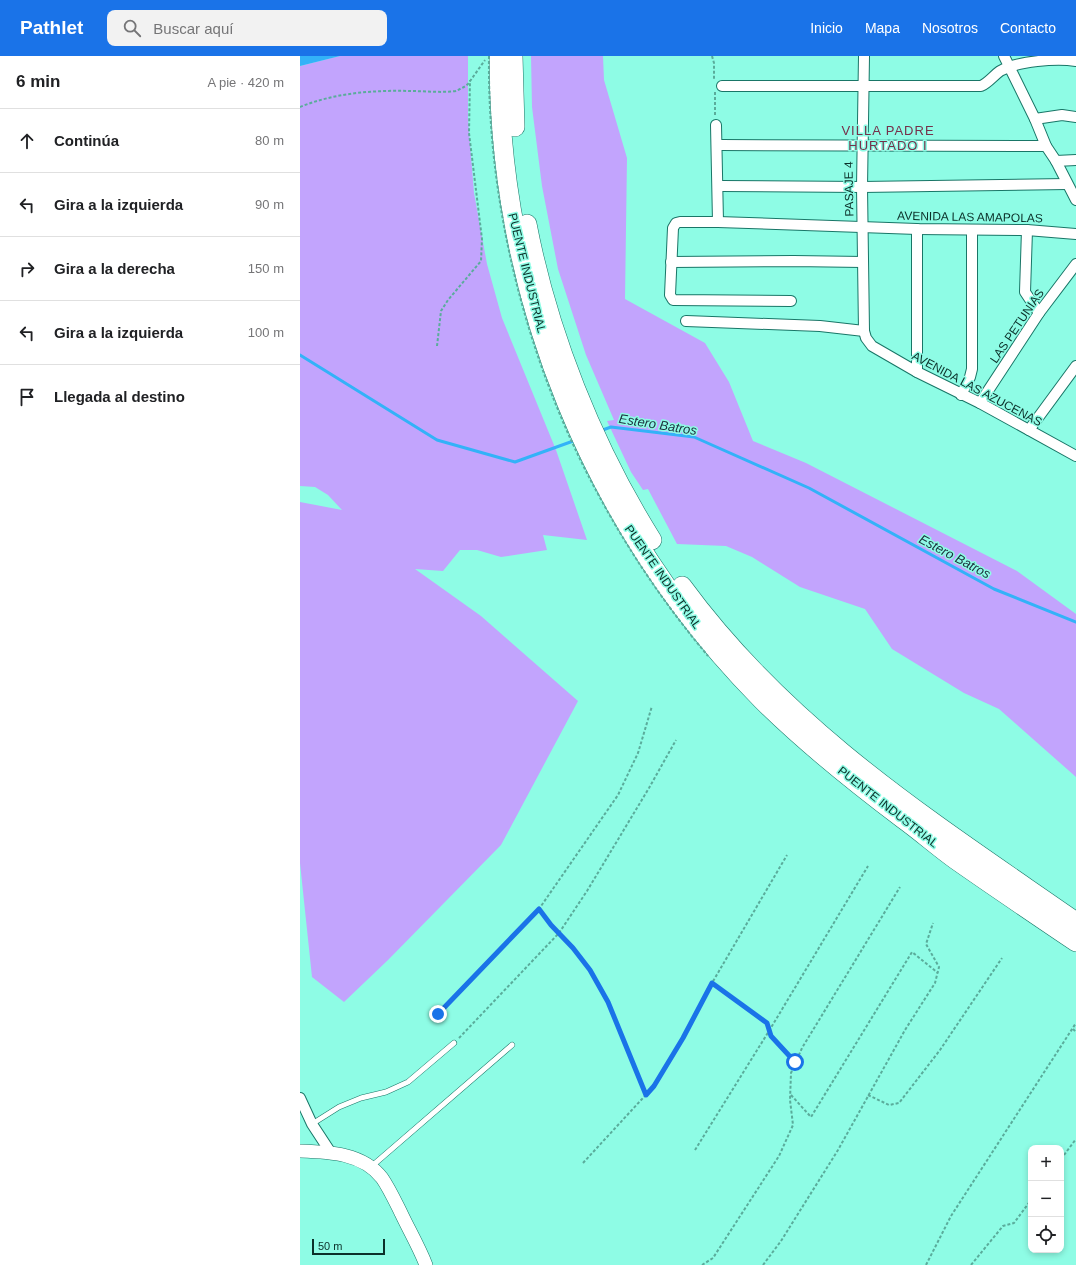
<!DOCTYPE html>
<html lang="es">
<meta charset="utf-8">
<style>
body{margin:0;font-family:Helvetica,sans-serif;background:#f2f2f2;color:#202124}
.controls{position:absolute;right:12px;bottom:12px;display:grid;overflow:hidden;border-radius:8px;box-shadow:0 2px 6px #0003}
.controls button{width:36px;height:36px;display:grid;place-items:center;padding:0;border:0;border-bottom:1px solid #e0e0e0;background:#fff;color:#202124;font:20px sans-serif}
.scale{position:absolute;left:12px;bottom:10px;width:73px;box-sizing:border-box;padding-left:4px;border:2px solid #0b3029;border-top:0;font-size:11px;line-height:14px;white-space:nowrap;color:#0b3029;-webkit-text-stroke:3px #8efce5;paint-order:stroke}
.stop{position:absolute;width:12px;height:12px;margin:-9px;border:3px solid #1a73e8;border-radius:50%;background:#fff}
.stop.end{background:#1a73e8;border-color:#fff;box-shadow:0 1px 4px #0008}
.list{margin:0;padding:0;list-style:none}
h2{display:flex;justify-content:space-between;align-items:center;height:52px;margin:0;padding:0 16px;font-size:17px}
h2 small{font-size:13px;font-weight:400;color:#757577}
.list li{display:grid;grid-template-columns:26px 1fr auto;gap:12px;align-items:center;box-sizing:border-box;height:64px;padding:0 16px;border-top:1px solid #e0e0e0}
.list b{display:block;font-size:15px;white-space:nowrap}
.list em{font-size:13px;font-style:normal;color:#757577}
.icon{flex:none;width:22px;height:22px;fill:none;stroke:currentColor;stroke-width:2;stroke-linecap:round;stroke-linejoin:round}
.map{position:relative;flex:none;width:776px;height:1209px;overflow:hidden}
header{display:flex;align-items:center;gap:24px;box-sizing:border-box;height:56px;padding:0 20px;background:#1a73e8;color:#fff}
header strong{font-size:19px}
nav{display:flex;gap:22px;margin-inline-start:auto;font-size:14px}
.search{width:280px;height:36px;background:#f2f2f2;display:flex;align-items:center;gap:10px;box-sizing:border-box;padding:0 14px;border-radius:8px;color:#757577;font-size:15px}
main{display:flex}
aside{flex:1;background:#fff}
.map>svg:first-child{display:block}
.green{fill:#c2a4fd}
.water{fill:#33b2f8}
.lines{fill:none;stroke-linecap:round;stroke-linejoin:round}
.stream{stroke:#33b2f8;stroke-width:3}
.service-casing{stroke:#197667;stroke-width:6}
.minor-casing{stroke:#197667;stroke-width:12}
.tertiary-casing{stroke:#197667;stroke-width:14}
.motorway-casing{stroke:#197667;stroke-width:20}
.path{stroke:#5aac9b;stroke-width:2;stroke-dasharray:3 2;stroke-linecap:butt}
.service{stroke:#fff;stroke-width:5}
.minor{stroke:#fff;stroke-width:10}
.tertiary{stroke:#fff;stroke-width:13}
.motorway{stroke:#fff;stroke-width:19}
.path-bridge{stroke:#5aac9b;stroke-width:2;stroke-dasharray:3 2;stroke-linecap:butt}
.route{stroke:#1a73e8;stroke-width:5}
.labels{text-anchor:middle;stroke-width:3;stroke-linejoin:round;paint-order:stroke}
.street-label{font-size:12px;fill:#0b3029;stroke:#8efce5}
.neighbourhood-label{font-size:13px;letter-spacing:1px;fill:#75314b;stroke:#8efce5}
.water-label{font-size:13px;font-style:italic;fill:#1c303d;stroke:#8efce5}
</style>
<header>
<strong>Pathlet</strong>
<div class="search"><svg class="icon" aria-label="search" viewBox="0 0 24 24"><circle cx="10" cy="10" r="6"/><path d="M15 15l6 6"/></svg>Buscar aquí</div>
<nav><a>Inicio</a><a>Mapa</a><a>Nosotros</a><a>Contacto</a></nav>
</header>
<main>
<aside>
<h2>6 min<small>A pie · 420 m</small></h2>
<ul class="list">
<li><svg class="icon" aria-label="ahead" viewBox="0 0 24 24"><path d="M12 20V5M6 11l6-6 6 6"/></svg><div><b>Continúa</b></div><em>80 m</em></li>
<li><svg class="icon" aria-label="left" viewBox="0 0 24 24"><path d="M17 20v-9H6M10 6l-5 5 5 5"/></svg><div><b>Gira a la izquierda</b></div><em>90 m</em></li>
<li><svg class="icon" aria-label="right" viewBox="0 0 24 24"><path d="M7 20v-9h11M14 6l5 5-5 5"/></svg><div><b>Gira a la derecha</b></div><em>150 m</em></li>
<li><svg class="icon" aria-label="left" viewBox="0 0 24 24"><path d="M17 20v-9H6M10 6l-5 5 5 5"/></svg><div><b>Gira a la izquierda</b></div><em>100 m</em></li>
<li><svg class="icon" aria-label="arrive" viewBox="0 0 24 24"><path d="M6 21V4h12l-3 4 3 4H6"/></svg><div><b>Llegada al destino</b></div></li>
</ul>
</aside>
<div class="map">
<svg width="776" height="1209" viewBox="0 0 776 1209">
<rect width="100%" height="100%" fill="#8efce5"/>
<g class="green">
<polygon points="40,0 168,0 168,62 174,137 187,208 202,262 256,394 287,484 243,479 247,494 201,501 177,494 160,494 143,515 115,513 181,560 278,645 201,789 88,904 44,946 12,921 0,807 0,446 42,454 28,439 15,431 0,430 0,10"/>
<polygon points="231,0 303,0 304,24 327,102 325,243 405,287 429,326 453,385 506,407 717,515 776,558 776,721 699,653 664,637 592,593 565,553 500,531 452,501 426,490 377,488 348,433 343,434 331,416 307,365 314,364 286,299 258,213 242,130 232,51"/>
</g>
<polygon class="water" points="0,0 40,0 0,10"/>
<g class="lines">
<g class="stream">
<polyline points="0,299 137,384 215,406 276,384"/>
<polyline points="300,375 311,371 394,381 509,432 694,533 776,566"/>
</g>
<defs>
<g id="service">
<polyline points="12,1068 39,1051 61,1042 86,1036 108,1026 154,987"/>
<polyline points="72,1110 212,989"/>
</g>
<g id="minor">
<polyline points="564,0 562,131 564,275 566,282 572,290 617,316 680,347 776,400"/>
<polyline points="704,0 735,63 746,90 756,105 776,144"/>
<path d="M422,30H681C688,27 693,20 700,15C718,5 756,2 776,5"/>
<polyline points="735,63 762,59 776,61"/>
<polyline points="416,69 418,166"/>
<polyline points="421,89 746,90"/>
<polyline points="756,105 776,104"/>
<polyline points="421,130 562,131 767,128"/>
<polyline points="727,174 725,236 739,257"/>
<polyline points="371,206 493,205 563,206"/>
<polyline points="491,245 373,244 370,239 373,172 376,167 380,166 418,166 617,173 727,174 776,178"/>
<polyline points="386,265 520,270 564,275"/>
<polyline points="617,316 617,173"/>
<polyline points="661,339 670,321 672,313 672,174"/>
<polyline points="680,347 739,257 776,208"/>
<polyline points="729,374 776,310"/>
<polyline points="0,1042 12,1068 31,1097"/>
</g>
<path id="tertiary" d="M0,1095C29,1096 63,1097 82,1122C89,1132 95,1145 101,1157C109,1174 119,1191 126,1209"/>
<g id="motorway">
<path d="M199,0C198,240 294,474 462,644C506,688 554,726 603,763C621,776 638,791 656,804C696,832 736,859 776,886"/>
<polyline points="213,0 215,71"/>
<path d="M227,168C248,277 293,390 352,484"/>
<path d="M382,530C488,675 631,765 776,866"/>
</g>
</defs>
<use href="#service" class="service-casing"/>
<use href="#minor" class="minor-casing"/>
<use href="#tertiary" class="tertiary-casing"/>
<use href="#motorway" class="motorway-casing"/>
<g class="path">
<polyline points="412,0 414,7 414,23"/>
<polyline points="415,36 415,59"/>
<path d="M0,51C34,37 73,34 110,35C125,35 141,37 156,35L164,31L168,28L185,4"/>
<polyline points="137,290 141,255 148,244 181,205 182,183 169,77 170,24"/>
<polyline points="239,853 251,869 273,892 290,914 308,946 346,1039"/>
<polyline points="412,927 467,967 471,980 495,1006"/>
<polyline points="138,958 239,853 318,739 338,697 352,650"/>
<polyline points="773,973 776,976"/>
<polyline points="159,982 259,877 287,835 349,732 376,684"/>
<polyline points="491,1039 511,1061 612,896 638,917"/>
<polyline points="568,1039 589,1049 599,1047 640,994 702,902"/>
<polyline points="395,1094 469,975 568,810"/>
<polyline points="761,1103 776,1083"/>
<polyline points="283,1107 354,1030 386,977 412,927 487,799"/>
<polyline points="402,1209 413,1202 479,1100 493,1069 490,1044 491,1017 502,992 600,831"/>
<polyline points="463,1209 481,1185 538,1094 605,974 635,927 639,911 626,888 633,867"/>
<polyline points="626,1209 651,1160 776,967"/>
<polyline points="671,1209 703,1170 714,1167 731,1144"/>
</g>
<use href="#service" class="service"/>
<use href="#minor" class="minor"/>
<use href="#tertiary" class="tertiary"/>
<use href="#motorway" class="motorway"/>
<path class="path-bridge" d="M189,0C187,148 227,308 298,438C329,496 366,550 408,600"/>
</g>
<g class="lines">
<polyline class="route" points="138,958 239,853 251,869 273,892 290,914 308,946 346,1039 354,1030 383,982 412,927 467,967 471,980 495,1006"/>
</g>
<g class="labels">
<g class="street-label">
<text transform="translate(549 133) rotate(-91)" y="4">PASAJE 4</text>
<text transform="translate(670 161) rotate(1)" y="4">AVENIDA LAS AMAPOLAS</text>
<text transform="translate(227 217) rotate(76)" y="4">PUENTE INDUSTRIAL</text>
<text transform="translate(717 270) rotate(-56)" y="4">LAS PETUNIAS</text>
<text transform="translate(677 333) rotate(28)" y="4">AVENIDA LAS AZUCENAS</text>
<text transform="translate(363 521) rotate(55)" y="4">PUENTE INDUSTRIAL</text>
<text transform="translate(588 751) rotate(38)" y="4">PUENTE INDUSTRIAL</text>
</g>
<g class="neighbourhood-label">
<text x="588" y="79">VILLA PADRE<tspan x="588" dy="15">HURTADO I</tspan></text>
</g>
<g class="water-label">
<text transform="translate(358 368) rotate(9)" y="5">Estero Batros</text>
<text transform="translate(655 500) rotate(28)" y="5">Estero Batros</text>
</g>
</g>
</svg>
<div class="controls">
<button>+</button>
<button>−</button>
<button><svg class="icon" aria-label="locate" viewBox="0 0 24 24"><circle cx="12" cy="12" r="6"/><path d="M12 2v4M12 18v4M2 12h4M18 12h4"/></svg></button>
</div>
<div class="scale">50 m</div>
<div class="stop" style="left:495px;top:1006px"></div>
<div class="stop end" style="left:138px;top:958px"></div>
</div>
</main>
